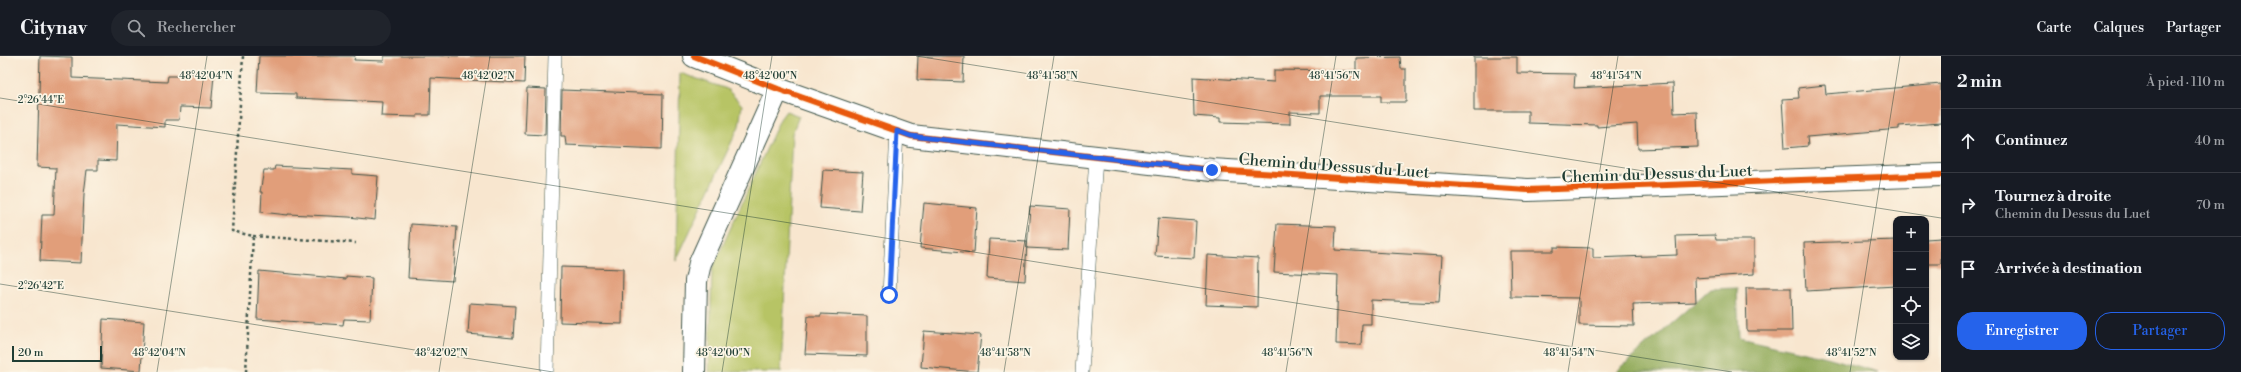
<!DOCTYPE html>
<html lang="fr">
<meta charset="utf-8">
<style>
body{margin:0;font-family:"Libre Bodoni",serif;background:#20242c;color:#f1f3f6}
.controls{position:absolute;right:12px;bottom:12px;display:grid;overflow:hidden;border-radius:8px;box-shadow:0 1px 3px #0004}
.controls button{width:36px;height:36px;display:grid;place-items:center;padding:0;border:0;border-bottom:1px solid #363941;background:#171b24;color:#f1f3f6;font:20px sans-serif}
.scale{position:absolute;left:12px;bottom:10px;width:90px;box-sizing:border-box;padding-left:4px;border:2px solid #1f3d34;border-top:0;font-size:11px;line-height:14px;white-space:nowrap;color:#1f3d34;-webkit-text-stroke:3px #fcf5e5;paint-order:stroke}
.stop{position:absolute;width:12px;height:12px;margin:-9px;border:3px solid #2563eb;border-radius:50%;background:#fff}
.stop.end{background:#2563eb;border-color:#fff;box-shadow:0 1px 4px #0008}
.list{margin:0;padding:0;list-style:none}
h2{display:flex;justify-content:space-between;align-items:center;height:52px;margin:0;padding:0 16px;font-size:17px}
h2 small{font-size:13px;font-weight:400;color:#9ea1a6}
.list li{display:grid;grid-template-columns:26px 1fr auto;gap:12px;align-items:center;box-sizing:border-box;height:64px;padding:0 16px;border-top:1px solid #363941}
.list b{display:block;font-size:15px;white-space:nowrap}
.list p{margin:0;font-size:13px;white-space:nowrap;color:#9ea1a6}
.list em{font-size:13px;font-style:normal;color:#9ea1a6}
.actions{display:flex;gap:8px;padding:12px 16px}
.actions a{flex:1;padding:9px 0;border:1px solid #2563eb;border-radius:16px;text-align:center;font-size:14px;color:#2563eb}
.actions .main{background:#2563eb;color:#fff}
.icon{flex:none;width:22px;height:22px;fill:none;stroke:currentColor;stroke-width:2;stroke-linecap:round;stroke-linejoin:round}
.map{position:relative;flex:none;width:1941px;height:316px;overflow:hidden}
header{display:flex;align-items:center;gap:24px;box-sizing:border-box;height:56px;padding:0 20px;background:#171b24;border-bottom:1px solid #363941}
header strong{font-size:19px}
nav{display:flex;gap:22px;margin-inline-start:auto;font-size:14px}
.search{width:280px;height:36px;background:#20242c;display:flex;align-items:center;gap:10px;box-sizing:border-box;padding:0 14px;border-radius:22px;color:#9ea1a6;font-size:15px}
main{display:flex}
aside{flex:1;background:#171b24}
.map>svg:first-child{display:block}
.green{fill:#b7c465;stroke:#6b804c}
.forest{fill:#91aa5a;stroke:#587447}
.building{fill:#e19e7a}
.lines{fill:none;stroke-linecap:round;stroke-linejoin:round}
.lane-casing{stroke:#40564b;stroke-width:14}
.street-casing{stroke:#40564b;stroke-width:24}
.path{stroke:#40564b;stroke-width:2.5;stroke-dasharray:3 3;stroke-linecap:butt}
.lane{stroke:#fff;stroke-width:13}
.street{stroke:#fff;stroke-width:22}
.cycleway-casing{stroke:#fcf5e5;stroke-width:8}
.cycleway{stroke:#e8590c;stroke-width:6}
.route{stroke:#2563eb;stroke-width:5}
.ticks{fill:none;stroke:#1f3d34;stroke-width:1;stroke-opacity:0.45}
.labels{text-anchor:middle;stroke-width:3.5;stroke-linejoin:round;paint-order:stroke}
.street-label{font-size:16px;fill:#1f3d34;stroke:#fcf5e5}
.ticks-label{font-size:10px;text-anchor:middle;fill:#1f3d34;stroke:#fcf5e5;stroke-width:3.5;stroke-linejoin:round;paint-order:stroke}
</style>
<header>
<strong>Citynav</strong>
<div class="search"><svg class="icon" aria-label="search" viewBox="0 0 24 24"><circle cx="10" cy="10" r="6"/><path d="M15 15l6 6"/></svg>Rechercher</div>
<nav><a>Carte</a><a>Calques</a><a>Partager</a></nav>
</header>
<main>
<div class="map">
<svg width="1941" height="316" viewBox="0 0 1941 316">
<rect width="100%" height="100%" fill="#fcf5e5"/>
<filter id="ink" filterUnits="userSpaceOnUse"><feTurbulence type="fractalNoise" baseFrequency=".025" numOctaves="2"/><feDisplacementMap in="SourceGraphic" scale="8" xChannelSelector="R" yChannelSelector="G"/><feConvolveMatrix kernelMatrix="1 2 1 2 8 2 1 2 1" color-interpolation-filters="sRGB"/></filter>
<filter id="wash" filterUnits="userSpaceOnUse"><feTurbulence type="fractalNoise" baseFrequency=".012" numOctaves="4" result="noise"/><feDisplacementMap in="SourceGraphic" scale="16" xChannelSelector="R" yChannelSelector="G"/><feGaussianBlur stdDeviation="0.9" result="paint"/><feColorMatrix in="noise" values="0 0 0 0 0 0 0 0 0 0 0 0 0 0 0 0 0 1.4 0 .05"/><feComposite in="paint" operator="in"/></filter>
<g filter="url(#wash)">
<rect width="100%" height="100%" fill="#f8e6cf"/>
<g class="green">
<polygon points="680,17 727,33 742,49 739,70 676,205"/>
<polygon points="786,55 799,60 792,78 781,316 709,316 712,213 780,63"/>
</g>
<polygon class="forest" points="1737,232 1739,281 1830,302 1878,316 1616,316 1710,233"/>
<g id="blocks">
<g class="building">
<polygon points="40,0 72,1 72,22 167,26 168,20 180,20 181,17 214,19 211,52 180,51 179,64 165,64 165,71 117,68 116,105 98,104 98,114 87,114 84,138 81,207 40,205 42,159 54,159 56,112 37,111"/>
<polygon points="259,0 355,0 354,4 384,5 384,0 525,0 524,27 431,22 430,59 417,59 417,61 381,60 382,46 296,42 296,38 257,37"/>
<polygon points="918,0 964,0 963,26 917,24"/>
<polygon points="1400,1 1401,13 1406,13 1406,46 1381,46 1381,40 1320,40 1320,57 1290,56 1290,68 1220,66 1220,62 1194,60 1193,21 1274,26 1274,14 1356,15 1356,2"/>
<polygon points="1474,1 1517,1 1517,17 1575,18 1574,32 1673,27 1674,57 1697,56 1698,91 1638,93 1637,68 1597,71 1597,69 1528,67 1528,55 1474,55"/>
<polygon points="1941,28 1941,67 1899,70 1899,73 1807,81 1808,90 1785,92 1782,43 1799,42 1798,32 1825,29 1826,38"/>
<polygon points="527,32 546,33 545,79 525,78"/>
<polygon points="562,34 663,38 662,93 566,89 565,80 561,80"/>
<polygon points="275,110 352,114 352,118 378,120 375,164 349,161 288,158 288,159 261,156 262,136 260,136 264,114 274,114"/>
<polygon points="823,114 863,116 860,155 820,152"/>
<polygon points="924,147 977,152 974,197 920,192"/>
<polygon points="1030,150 1070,153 1068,194 1027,192"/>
<polygon points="1158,162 1196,165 1194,202 1155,200"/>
<polygon points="411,168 457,171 453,225 408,222"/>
<polygon points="1277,168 1336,170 1335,194 1442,200 1439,247 1371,244 1371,268 1362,268 1361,289 1336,288 1338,219 1274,216"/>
<polygon points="1715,179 1716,184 1754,184 1754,218 1695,222 1696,246 1633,248 1634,270 1579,269 1579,242 1511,241 1510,195 1554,195 1554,191 1593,192 1593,202 1677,199 1676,180"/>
<polygon points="1941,182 1941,208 1926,208 1926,183"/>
<polygon points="989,183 1027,185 1025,225 987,222"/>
<polygon points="1896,184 1896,230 1806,235 1804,187"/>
<polygon points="1208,199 1258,202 1257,251 1206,249"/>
<polygon points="561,211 623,213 622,268 560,266"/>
<polygon points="259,215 346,223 346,220 372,222 370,264 344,263 343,269 257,263"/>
<polygon points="1746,232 1791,232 1792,275 1747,275"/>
<polygon points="470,247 515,250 513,282 468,278"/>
<polygon points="821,258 867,260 867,300 805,298 808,260 821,260"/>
<polygon points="103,263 144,266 141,315 101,312"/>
<polygon points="924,275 981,279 977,316 921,311"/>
</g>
</g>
</g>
<g filter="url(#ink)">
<use href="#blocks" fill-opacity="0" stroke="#40564b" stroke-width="1"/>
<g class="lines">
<defs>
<g id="lane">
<polyline points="889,239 897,75"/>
<polyline points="547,316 555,0"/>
<polyline points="1082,316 1096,101"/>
</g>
<g id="street">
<polyline points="694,0 778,33 911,80 1212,114 1528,134 1941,119"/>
<polyline points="694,316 696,225 700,207 778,33"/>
</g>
</defs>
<use href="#lane" class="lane-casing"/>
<use href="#street" class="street-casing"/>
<g class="path">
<polyline points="243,0 232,175 253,180 246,316"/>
<polyline points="253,180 356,187"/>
</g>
<use href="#lane" class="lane"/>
<use href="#street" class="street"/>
<defs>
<polyline id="cycleway" points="694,0 778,33 911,80 1212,114 1528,134 1941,119"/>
</defs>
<use href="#cycleway" class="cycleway-casing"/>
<use href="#cycleway" class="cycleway"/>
</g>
</g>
<g class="lines" filter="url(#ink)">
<polyline class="route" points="889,239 897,75 911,80 1212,114"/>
</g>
<path class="ticks" d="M916,0L1941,162M0,42L1732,316M0,228L553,316M157,316L207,0M439,316L490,0M722,316L772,0M1004,316L1054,0M1286,316L1336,0M1568,316L1618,0M1850,316L1900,0"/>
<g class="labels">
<g class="street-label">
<text transform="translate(1334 109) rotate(4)" y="6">Chemin du Dessus du Luet</text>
<text transform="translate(1657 117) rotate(-2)" y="6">Chemin du Dessus du Luet</text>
</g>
</g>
<g class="ticks-label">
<text x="206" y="23">48°42'04"N</text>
<text x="488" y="23">48°42'02"N</text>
<text x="770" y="23">48°42'00"N</text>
<text x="1052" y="23">48°41'58"N</text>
<text x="1334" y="23">48°41'56"N</text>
<text x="1616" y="23">48°41'54"N</text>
<text x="41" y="47">2°26'44"E</text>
<text x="41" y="233">2°26'42"E</text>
<text x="159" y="300">48°42'04"N</text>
<text x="441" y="300">48°42'02"N</text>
<text x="723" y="300">48°42'00"N</text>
<text x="1005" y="300">48°41'58"N</text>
<text x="1287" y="300">48°41'56"N</text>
<text x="1569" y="300">48°41'54"N</text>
<text x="1851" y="300">48°41'52"N</text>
</g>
</svg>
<div class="controls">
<button>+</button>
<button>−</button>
<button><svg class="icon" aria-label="locate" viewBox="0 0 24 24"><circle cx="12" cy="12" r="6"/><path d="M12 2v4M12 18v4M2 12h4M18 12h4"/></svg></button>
<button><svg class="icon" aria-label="layers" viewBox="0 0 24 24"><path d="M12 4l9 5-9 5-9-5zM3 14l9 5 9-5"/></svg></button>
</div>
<div class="scale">20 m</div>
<div class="stop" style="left:889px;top:239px"></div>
<div class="stop end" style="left:1212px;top:114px"></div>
</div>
<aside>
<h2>2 min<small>À pied · 110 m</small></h2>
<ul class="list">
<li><svg class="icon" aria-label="ahead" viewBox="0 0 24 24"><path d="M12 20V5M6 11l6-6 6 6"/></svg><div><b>Continuez</b></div><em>40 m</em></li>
<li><svg class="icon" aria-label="right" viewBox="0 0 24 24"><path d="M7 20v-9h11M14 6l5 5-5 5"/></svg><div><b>Tournez à droite</b><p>Chemin du Dessus du Luet</p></div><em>70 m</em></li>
<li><svg class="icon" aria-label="arrive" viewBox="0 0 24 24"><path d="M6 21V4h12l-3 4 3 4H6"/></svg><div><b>Arrivée à destination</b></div></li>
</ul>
<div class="actions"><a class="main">Enregistrer</a><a>Partager</a></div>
</aside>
</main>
